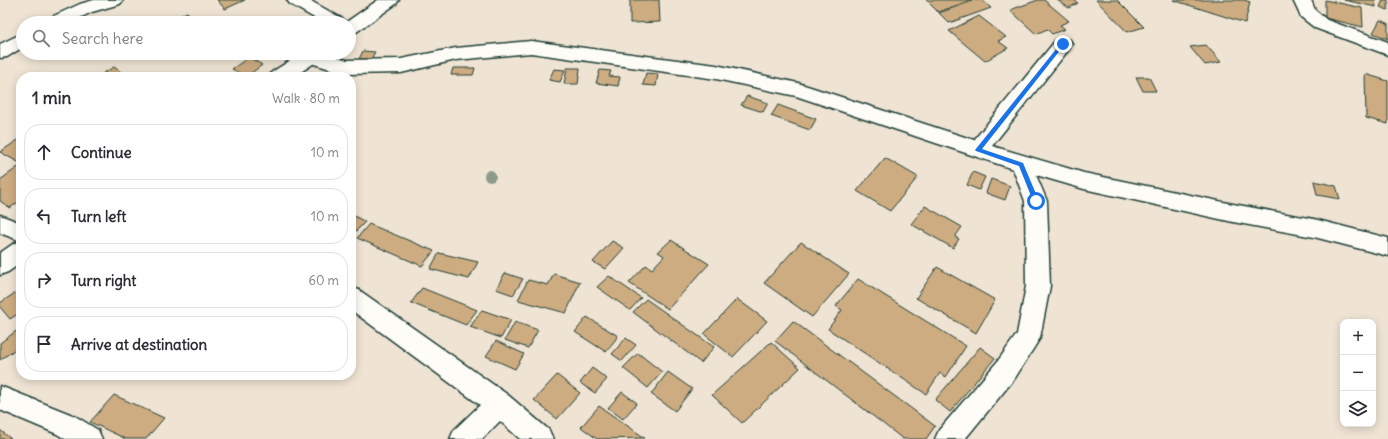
<!DOCTYPE html>
<meta charset="utf-8">
<style>
body{margin:0;font-family:Delius,sans-serif;background:#f7f7f7;color:#2b2b33}
.controls{position:absolute;right:12px;bottom:12px;display:grid;overflow:hidden;border-radius:8px;box-shadow:0 2px 10px #0003}
.controls button{width:36px;height:36px;display:grid;place-items:center;padding:0;border:0;border-bottom:1px solid #e1e1e2;background:#fff;color:#2b2b33;font:20px sans-serif}
.stop{position:absolute;width:12px;height:12px;margin:-9px;border:3px solid #1a73e8;border-radius:50%;background:#fff}
.stop.end{background:#1a73e8;border-color:#fff;box-shadow:0 1px 4px #0008}
.list{margin:0;padding:0;list-style:none}
h2{display:flex;justify-content:space-between;align-items:center;height:52px;margin:0;padding:0 16px;font-size:17px}
h2 small{font-size:13px;font-weight:400;color:#7c7c81}
.list li{display:grid;grid-template-columns:26px 1fr auto;gap:12px;align-items:center;box-sizing:border-box;height:56px;margin:0 8px 8px;padding:0 8px;border:1px solid #e1e1e2;border-radius:16px}
.list b{display:block;font-size:15px;white-space:nowrap}
.list em{font-size:13px;font-style:normal;color:#7c7c81}
.icon{flex:none;width:22px;height:22px;fill:none;stroke:currentColor;stroke-width:2;stroke-linecap:round;stroke-linejoin:round}
.map{position:relative;flex:none;width:1388px;height:439px;overflow:hidden}
.search{position:absolute;background:#fff;box-shadow:0 2px 10px #0003;left:16px;top:16px;width:340px;height:44px;display:flex;align-items:center;gap:10px;box-sizing:border-box;padding:0 14px;border-radius:22px;color:#7c7c81;font-size:15px}
.panel{position:absolute;background:#fff;box-shadow:0 2px 10px #0003;left:16px;top:72px;width:340px;height:308px;border-radius:16px}
.map>svg:first-child{display:block}
.building{fill:#ceac81;stroke:#1f3d34}
.lines{fill:none;stroke-linecap:round;stroke-linejoin:round}
.minor-casing{stroke:#1f3d34;stroke-width:3}
.primary-casing{stroke:#1f3d34;stroke-width:3}
.minor{fill:#fdfcf7;fill-rule:evenodd}
.primary{fill:#fdfcf7;fill-rule:evenodd}
.tree{fill:#8c9b8a}
.route{fill:#1a73e8}
</style>
<div class="map">
<svg width="1388" height="439" viewBox="0 0 1388 439">
<rect width="100%" height="100%" fill="#efe4d4"/>
<filter id="ink" filterUnits="userSpaceOnUse"><feTurbulence type="fractalNoise" baseFrequency=".025" numOctaves="2"/><feDisplacementMap in="SourceGraphic" scale="8" xChannelSelector="R" yChannelSelector="G"/><feConvolveMatrix kernelMatrix="1 2 1 2 8 2 1 2 1" color-interpolation-filters="sRGB"/></filter>
<g filter="url(#ink)">
<g class="building">
<polygon points="217,0 245,0 225,9"/>
<polygon points="630,0 659,0 660,22 630,23"/>
<polygon points="926,0 972,0 938,12"/>
<polygon points="975,0 982,0 991,8 949,23 939,13"/>
<polygon points="1038,0 1044,0 1069,21 1060,25 1065,29 1052,34 1047,29 1036,34 1010,10"/>
<polygon points="1057,0 1074,0 1078,3 1069,8"/>
<polygon points="1096,0 1117,0 1144,27 1127,32"/>
<polygon points="1173,0 1244,0 1250,2 1245,23"/>
<polygon points="1325,0 1362,8 1363,27 1325,18"/>
<polygon points="1344,0 1375,0 1376,7"/>
<polygon points="1383,0 1388,0 1388,10 1380,7"/>
<polygon points="187,12 196,20 191,23 177,23 173,19"/>
<polygon points="979,16 1006,37 998,41 1008,48 985,61 949,31"/>
<polygon points="209,17 213,23 195,23"/>
<polygon points="1380,20 1388,23 1388,39 1373,33"/>
<polygon points="1206,45 1221,62 1205,65 1190,47"/>
<polygon points="363,51 375,52 371,59 359,59"/>
<polygon points="249,57 262,65 246,77 232,69"/>
<polygon points="114,67 128,77 97,77"/>
<polygon points="453,68 475,68 473,75 451,75"/>
<polygon points="567,68 580,68 578,84 564,84"/>
<polygon points="554,69 565,70 560,82 549,80"/>
<polygon points="600,70 611,71 609,76 620,77 618,86 596,83"/>
<polygon points="646,73 658,74 656,86 643,85"/>
<polygon points="1365,74 1388,81 1388,124 1366,118"/>
<polygon points="1136,77 1149,77 1156,91 1143,91"/>
<polygon points="747,96 768,103 763,112 741,105"/>
<polygon points="778,105 816,119 810,130 771,116"/>
<polygon points="21,138 21,160 18,162 0,152"/>
<polygon points="885,158 918,177 890,211 857,191"/>
<polygon points="21,165 21,191 19,193 21,194 21,200 10,208 0,201 0,180"/>
<polygon points="973,172 985,177 979,190 967,185"/>
<polygon points="991,179 1010,186 1005,200 986,193"/>
<polygon points="1314,181 1336,186 1340,199 1317,195"/>
<polygon points="925,206 962,227 955,237 959,239 953,248 911,224"/>
<polygon points="351,214 365,222 351,236"/>
<polygon points="369,224 434,251 422,266 357,238"/>
<polygon points="671,240 709,264 668,309 629,283 646,265 652,269 664,256 658,252"/>
<polygon points="612,241 624,248 605,269 593,262"/>
<polygon points="801,242 849,274 812,317 764,283"/>
<polygon points="439,253 478,262 469,279 430,269"/>
<polygon points="937,267 995,300 976,333 916,298"/>
<polygon points="505,273 523,279 513,295 496,289"/>
<polygon points="554,274 580,282 566,313 518,300 528,280 548,285"/>
<polygon points="609,276 641,298 630,310 597,287"/>
<polygon points="858,279 966,346 946,377 940,373 926,394 828,329 842,310 836,306"/>
<polygon points="422,288 477,310 466,325 411,303"/>
<polygon points="21,289 21,312 10,319 0,307 0,303"/>
<polygon points="646,299 714,347 701,363 633,312"/>
<polygon points="737,299 767,321 733,357 704,334"/>
<polygon points="482,310 511,320 501,338 470,327"/>
<polygon points="587,317 618,336 606,352 575,332"/>
<polygon points="793,321 935,426 926,439 903,439 775,341"/>
<polygon points="515,322 538,330 528,348 505,340"/>
<polygon points="19,329 21,332 21,345 0,360 0,343"/>
<polygon points="626,338 636,345 622,361 612,354"/>
<polygon points="496,341 524,354 515,369 486,356"/>
<polygon points="771,342 800,368 742,423 712,395"/>
<polygon points="980,347 995,358 950,412 935,400"/>
<polygon points="638,353 662,372 648,388 623,368"/>
<polygon points="592,368 607,379 595,393 580,383"/>
<polygon points="668,372 692,389 675,411 651,394"/>
<polygon points="557,375 580,393 557,419 534,400"/>
<polygon points="622,392 637,403 623,419 608,408"/>
<polygon points="114,395 164,418 146,439 126,439 90,422"/>
<polygon points="599,406 645,438 597,439 581,427"/>
<polygon points="0,430 11,439 0,439"/>
</g>
<g class="lines">
<defs>
<g id="minor">
<polygon points="94,0 123,0 120,4 92,12 69,23 44,23 47,19 80,4"/>
<polygon points="287,0 309,0 343,19 346,23 323,23 290,4"/>
<polygon points="1293,0 1311,0 1315,10 1327,20 1388,42 1388,55 1315,28 1301,17"/>
<polygon points="23,33 23,47 7,57 0,58 0,44"/>
<polygon points="1063,38 1070,40 1072,44 1070,48 992,146 1084,173 1233,204 1314,219 1388,238 1388,256 1314,237 1233,222 1084,189 1036,175 1047,201 1050,286 1040,338 1015,378 965,439 935,439 939,430 997,362 1017,334 1026,286 1025,201 1013,169 796,96 716,79 531,53 456,60 401,73 347,74 304,61 302,56 303,53 323,53 347,60 401,59 456,48 531,41 716,65 798,83 974,140 1056,40"/>
<polygon points="0,215 21,223 21,241 0,233"/>
<polygon points="351,287 359,290 508,395 549,430 553,439 520,439 500,421 482,439 450,439 454,430 480,405 351,310"/>
<polygon points="0,386 75,416 98,430 102,439 65,439 57,434 0,410"/>
</g>
<g id="primary">
<polygon points="378,0 399,0 396,4 355,33 349,35 349,23 345,23"/>
<polygon points="302,53 324,53 322,58 293,77 269,77 272,72"/>
<polygon points="21,241 21,263 8,272 0,275 0,253 13,244"/>
</g>
</defs>
<use href="#minor" class="minor-casing"/>
<use href="#primary" class="primary-casing"/>
<use href="#minor" class="minor"/>
<use href="#primary" class="primary"/>
</g>
<circle class="tree" cx="490" cy="176" r="6"/>
</g>
<polygon class="route" points="1061,43 1065,44 982,149 1023,163 1039,201 1036,204 1033,201 1019,166 976,151 975,150"/>
</svg>
<div class="controls">
<button>+</button>
<button>−</button>
<button><svg class="icon" aria-label="layers" viewBox="0 0 24 24"><path d="M12 4l9 5-9 5-9-5zM3 14l9 5 9-5"/></svg></button>
</div>
<div class="stop" style="left:1036px;top:201px"></div>
<div class="stop end" style="left:1063px;top:44px"></div>
<div class="search"><svg class="icon" aria-label="search" viewBox="0 0 24 24"><circle cx="10" cy="10" r="6"/><path d="M15 15l6 6"/></svg>Search here</div>
<section class="panel">
<h2>1 min<small>Walk · 80 m</small></h2>
<ul class="list">
<li><svg class="icon" aria-label="ahead" viewBox="0 0 24 24"><path d="M12 20V5M6 11l6-6 6 6"/></svg><div><b>Continue</b></div><em>10 m</em></li>
<li><svg class="icon" aria-label="left" viewBox="0 0 24 24"><path d="M17 20v-9H6M10 6l-5 5 5 5"/></svg><div><b>Turn left</b></div><em>10 m</em></li>
<li><svg class="icon" aria-label="right" viewBox="0 0 24 24"><path d="M7 20v-9h11M14 6l5 5-5 5"/></svg><div><b>Turn right</b></div><em>60 m</em></li>
<li><svg class="icon" aria-label="arrive" viewBox="0 0 24 24"><path d="M6 21V4h12l-3 4 3 4H6"/></svg><div><b>Arrive at destination</b></div></li>
</ul>
</section>
</div>
